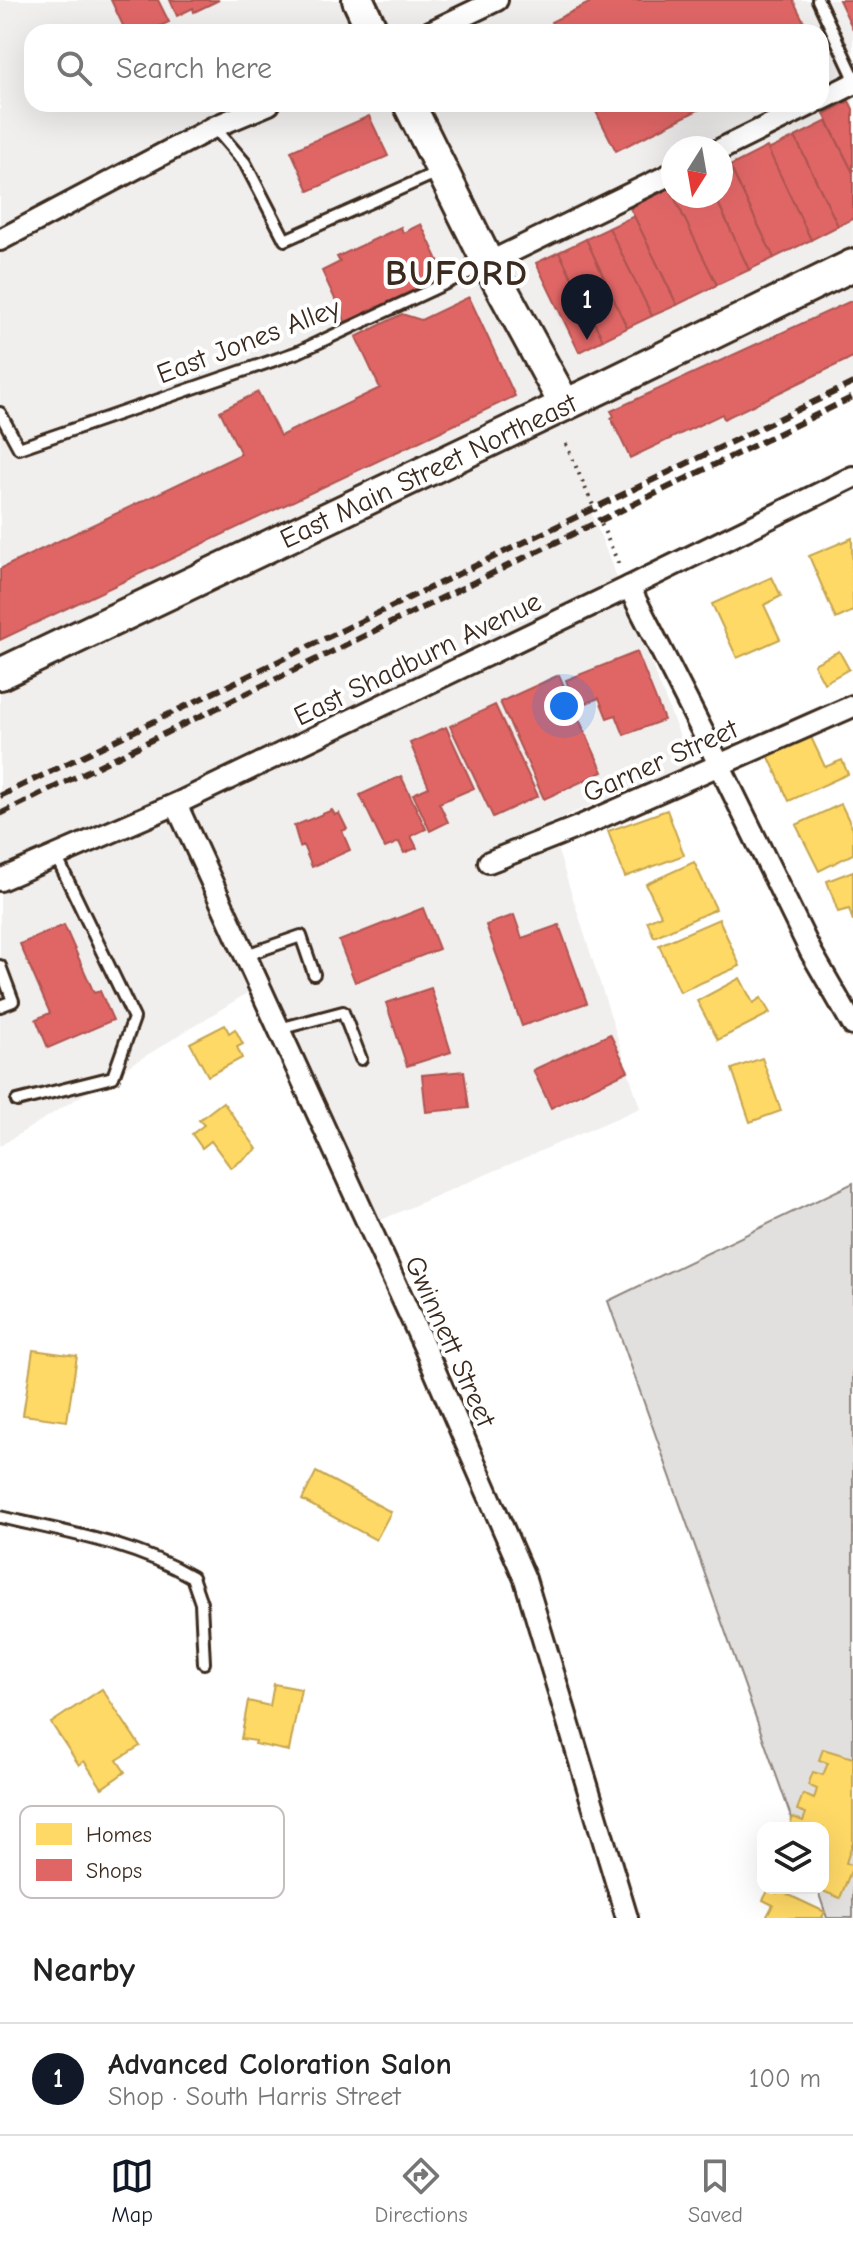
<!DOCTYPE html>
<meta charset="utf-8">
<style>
body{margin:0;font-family:"Comic Neue",sans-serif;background:#f6f6f6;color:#222}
.controls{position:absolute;right:24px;bottom:24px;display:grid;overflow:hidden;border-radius:16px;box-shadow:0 8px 32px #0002}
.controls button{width:72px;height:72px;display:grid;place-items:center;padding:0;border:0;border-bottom:2px solid #e0e0e0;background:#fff;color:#222;font:40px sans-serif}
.compass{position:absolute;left:661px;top:136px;width:72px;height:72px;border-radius:50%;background:#fff;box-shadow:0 8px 32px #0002;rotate:191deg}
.you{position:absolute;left:564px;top:706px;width:28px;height:28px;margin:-20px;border:6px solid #fff;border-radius:50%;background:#1a73e8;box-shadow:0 0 0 12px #1a73e833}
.badge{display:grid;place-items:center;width:52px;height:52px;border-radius:50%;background:#111827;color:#fff;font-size:26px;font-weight:700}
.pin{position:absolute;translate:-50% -66px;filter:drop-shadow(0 2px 4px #0008)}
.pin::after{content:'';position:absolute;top:42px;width:28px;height:24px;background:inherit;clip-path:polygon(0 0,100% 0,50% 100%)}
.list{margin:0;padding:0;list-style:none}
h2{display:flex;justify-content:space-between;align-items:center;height:104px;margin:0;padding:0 32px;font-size:34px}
h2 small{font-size:26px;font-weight:400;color:#767676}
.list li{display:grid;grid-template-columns:52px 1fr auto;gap:24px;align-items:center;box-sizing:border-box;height:112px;padding:0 32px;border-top:2px solid #e0e0e0}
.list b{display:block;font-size:30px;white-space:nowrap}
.list p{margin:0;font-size:26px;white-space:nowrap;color:#767676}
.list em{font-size:26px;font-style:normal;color:#767676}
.icon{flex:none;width:44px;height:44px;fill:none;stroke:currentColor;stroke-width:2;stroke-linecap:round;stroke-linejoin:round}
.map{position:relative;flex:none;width:853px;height:1918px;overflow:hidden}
.search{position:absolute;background:#fff;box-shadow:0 8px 32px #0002;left:24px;right:24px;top:24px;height:88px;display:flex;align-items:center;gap:20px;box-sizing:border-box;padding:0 28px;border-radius:24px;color:#767676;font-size:30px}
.sheet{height:216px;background:#fff}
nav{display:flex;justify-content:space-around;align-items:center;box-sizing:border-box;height:112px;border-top:2px solid #e0e0e0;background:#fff;font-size:22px;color:#767676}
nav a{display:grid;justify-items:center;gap:4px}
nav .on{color:#111827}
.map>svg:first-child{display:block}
.built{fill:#f1efee;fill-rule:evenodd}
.green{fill:#e2e0de;stroke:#8e857e;stroke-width:2}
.homes{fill:#ffd966;stroke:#c4a450;stroke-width:2}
.shops{fill:#e06666;stroke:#ae5450;stroke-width:2}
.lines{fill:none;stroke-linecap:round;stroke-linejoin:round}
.lane-casing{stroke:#3b2a1e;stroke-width:16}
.street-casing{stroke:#3b2a1e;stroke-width:26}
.secondary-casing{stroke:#3b2a1e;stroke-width:36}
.path{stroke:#3b2a1e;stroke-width:4;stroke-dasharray:2 6;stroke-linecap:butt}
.lane{stroke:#fff;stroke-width:10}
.street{stroke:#fff;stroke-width:20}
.secondary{stroke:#fff;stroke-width:30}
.rail{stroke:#3b2a1e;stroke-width:6;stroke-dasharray:12 6;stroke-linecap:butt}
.labels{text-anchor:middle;stroke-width:8;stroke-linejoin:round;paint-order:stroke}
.street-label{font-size:28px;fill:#3b2a1e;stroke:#fff}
.district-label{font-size:36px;font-weight:bold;letter-spacing:2px;fill:#3b2a1e;stroke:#fff}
.key{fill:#fff;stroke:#c4bfbc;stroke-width:2}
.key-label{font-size:22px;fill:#3b2a1e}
</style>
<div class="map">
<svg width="853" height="1918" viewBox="0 0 853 1918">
<rect width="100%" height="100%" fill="#fff"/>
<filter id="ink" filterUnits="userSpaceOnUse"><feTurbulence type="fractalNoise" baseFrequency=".0125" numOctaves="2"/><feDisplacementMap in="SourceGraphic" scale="16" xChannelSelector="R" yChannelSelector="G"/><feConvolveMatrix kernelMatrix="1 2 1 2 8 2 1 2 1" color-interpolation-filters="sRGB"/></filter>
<g filter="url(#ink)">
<path class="built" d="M0,0H853V384L589,507L691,764L549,823L640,1108L358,1230L249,992L0,1146ZM32,32H821V104H32ZM673,148H721V196H673Z"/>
<polygon class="green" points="853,1183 853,1918 827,1918 817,1888 823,1888 823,1828 795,1828 608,1301"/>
<g class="homes">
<polygon points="852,538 853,611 836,619 809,556"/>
<polygon points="772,577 781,596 764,605 780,639 737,658 712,604"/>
<polygon points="839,651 849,669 824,683 814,664"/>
<polygon points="810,735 825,767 842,760 848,774 789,801 768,755"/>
<polygon points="841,804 853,829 853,854 819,871 796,825"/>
<polygon points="667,810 684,855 625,877 608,831"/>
<polygon points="694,862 716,909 654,937 647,921 661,915 646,884"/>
<polygon points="853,871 853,921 849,909 838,912 827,881"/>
<polygon points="719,919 740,966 680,992 659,945"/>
<polygon points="740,978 753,1003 761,998 770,1013 718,1040 697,1001"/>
<polygon points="225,1025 229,1033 235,1029 243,1044 237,1047 242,1058 208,1076 190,1043"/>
<polygon points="762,1058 781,1111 750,1122 732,1069"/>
<polygon points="223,1102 257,1149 231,1168 211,1141 202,1148 192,1134 204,1125 199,1120"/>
<polygon points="33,1350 77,1356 67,1421 23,1415"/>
<polygon points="316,1472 391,1512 376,1540 302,1500"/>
<polygon points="274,1684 301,1689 289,1751 255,1744 256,1741 241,1739 248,1701 270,1706"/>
<polygon points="102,1689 140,1746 117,1760 125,1772 102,1788 84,1761 79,1765 51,1723"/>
<polygon points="823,1749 853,1758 853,1841 846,1863 853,1866 840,1898 815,1888 823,1888 823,1828 789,1828 793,1817 803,1821 806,1813 797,1810 803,1794 814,1799 817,1789 808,1785 813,1772 823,1775 828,1763 819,1760"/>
<polygon points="769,1889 777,1893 778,1890 825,1912 822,1917 824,1918 766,1918 773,1905 763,1900"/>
</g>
<g class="shops">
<polygon points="111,0 158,0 169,22 147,32 126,32"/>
<polygon points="170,0 219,0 194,12 193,8 177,16"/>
<polygon points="595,0 793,0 809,32 556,32 551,22"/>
<polygon points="839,0 853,0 853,29"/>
<polygon points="849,101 853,109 853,173 824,114"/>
<polygon points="592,104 710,104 616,151"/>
<polygon points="369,116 388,156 309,191 291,151"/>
<polygon points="827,121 853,173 853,219 838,226 795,137"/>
<polygon points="795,137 838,226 811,240 768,150"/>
<polygon points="767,147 811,240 774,258 730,166"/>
<polygon points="731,169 774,258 749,270 715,196 721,196 721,174"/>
<polygon points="670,188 717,285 677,305 630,208"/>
<polygon points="676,196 715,196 749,270 717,285 674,197"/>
<polygon points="634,216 677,305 652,316 609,228"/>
<polygon points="421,224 446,277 346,323 322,271 340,262 337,257 401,227 403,233"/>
<polygon points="609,228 652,316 627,328 586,239"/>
<polygon points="586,239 627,328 603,340 559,252"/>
<polygon points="559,252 603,340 579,352 536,263"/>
<polygon points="469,297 515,396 0,640 0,569 241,454 220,411 258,392 280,436 380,388 356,337 402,314 421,320"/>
<polygon points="853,300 853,357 724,419 722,414 630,458 611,418 614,416 611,411"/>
<polygon points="637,652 664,720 624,735 616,715 607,718 599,698 576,707 566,680"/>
<polygon points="559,675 603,772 544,799 500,702"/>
<polygon points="495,705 538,796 493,817 450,726"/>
<polygon points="446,727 474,788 439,803 448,822 430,831 413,794 429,787 410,743"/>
<polygon points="401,776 426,829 411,836 417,848 404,853 399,842 385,848 360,795"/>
<polygon points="332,810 335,815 339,813 347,829 342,831 350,850 312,867 303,845 300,847 294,826"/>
<polygon points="423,908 439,949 355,982 339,941"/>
<polygon points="514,915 522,938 559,925 587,1003 522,1026 486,925"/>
<polygon points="64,925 94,993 100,991 113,1020 48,1048 36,1019 50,1013 20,944"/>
<polygon points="431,988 451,1052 407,1066 386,1003"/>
<polygon points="610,1034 628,1071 551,1108 533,1070"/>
<polygon points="464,1071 469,1108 426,1112 422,1075"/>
</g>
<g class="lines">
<defs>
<g id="lane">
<polyline points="818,0 853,75"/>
<polyline points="214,127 245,163 285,240 438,172"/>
<polyline points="0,413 19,448 298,352 487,264"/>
<polyline points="246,955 301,936 314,974"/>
<polyline points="0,966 13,1001 0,1006"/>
<polyline points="279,1029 343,1012 361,1059"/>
<polyline points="17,1101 113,1077 134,1018 56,856"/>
<path d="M0,1517C65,1532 134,1543 192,1577L201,1603L204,1663"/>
</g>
<g id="street">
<polyline points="430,32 497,0"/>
<polyline points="821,100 853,84"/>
<polyline points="721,149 812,104"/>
<polyline points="0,240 214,127 269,104"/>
<polyline points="488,263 673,173"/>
<polyline points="629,587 719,764 811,952 853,1025"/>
<polyline points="176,804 424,1346 525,1579 627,1918"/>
<polyline points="489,862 583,825 853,706"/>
<polyline points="0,880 176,804 629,587 853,477"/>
</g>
<g id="secondary">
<polyline points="358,0 373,32"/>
<polyline points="409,104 488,263 565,405"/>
<path id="s1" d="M0,674L607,385L853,265"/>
</g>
</defs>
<use href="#lane" class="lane-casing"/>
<use href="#street" class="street-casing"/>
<use href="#secondary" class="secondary-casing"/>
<polyline class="path" points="566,444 620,567"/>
<use href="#lane" class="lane"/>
<use href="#street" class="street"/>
<use href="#secondary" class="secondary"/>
<g class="rail">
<polyline points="0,796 853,383"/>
<polyline points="0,814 853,397"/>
</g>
</g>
</g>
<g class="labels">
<g class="street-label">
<text transform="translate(248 340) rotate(-21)" y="10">East Jones Alley</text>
<text dy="10" stroke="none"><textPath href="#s1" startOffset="474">East Main Street Northeast</textPath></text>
<text transform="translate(417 658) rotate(-26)" y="10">East Shadburn Avenue</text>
<text transform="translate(660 760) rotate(-24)" y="10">Garner Street</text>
<text transform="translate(451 1341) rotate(66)" y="10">Gwinnett Street</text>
</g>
<g class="district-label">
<text x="457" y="285">BUFORD</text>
</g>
</g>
<rect x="20" y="1806" width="264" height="92" rx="12" class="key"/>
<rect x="36" y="1823" width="36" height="22" fill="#ffd966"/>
<rect x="36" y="1859" width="36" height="22" fill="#e06666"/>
<g class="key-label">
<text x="86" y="1842">Homes</text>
<text x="86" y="1878">Shops</text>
</g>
</svg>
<div class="controls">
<button><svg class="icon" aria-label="layers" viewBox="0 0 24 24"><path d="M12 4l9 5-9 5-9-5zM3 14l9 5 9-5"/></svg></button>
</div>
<svg class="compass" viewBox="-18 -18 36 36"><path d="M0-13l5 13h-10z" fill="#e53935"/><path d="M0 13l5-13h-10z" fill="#767676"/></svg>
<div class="you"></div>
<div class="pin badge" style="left:587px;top:340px">1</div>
<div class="search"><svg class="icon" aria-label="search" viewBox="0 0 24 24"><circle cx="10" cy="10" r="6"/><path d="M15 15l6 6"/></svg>Search here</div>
</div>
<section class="sheet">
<h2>Nearby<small></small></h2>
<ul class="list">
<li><span class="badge">1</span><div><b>Advanced Coloration Salon</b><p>Shop · South Harris Street</p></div><em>100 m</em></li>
</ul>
</section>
<nav>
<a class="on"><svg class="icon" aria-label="map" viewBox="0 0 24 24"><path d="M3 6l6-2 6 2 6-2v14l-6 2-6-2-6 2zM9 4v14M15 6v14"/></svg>Map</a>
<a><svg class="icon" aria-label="directions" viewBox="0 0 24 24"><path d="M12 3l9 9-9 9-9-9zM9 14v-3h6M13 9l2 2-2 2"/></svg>Directions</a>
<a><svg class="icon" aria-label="saved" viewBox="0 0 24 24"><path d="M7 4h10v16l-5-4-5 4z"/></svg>Saved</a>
</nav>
